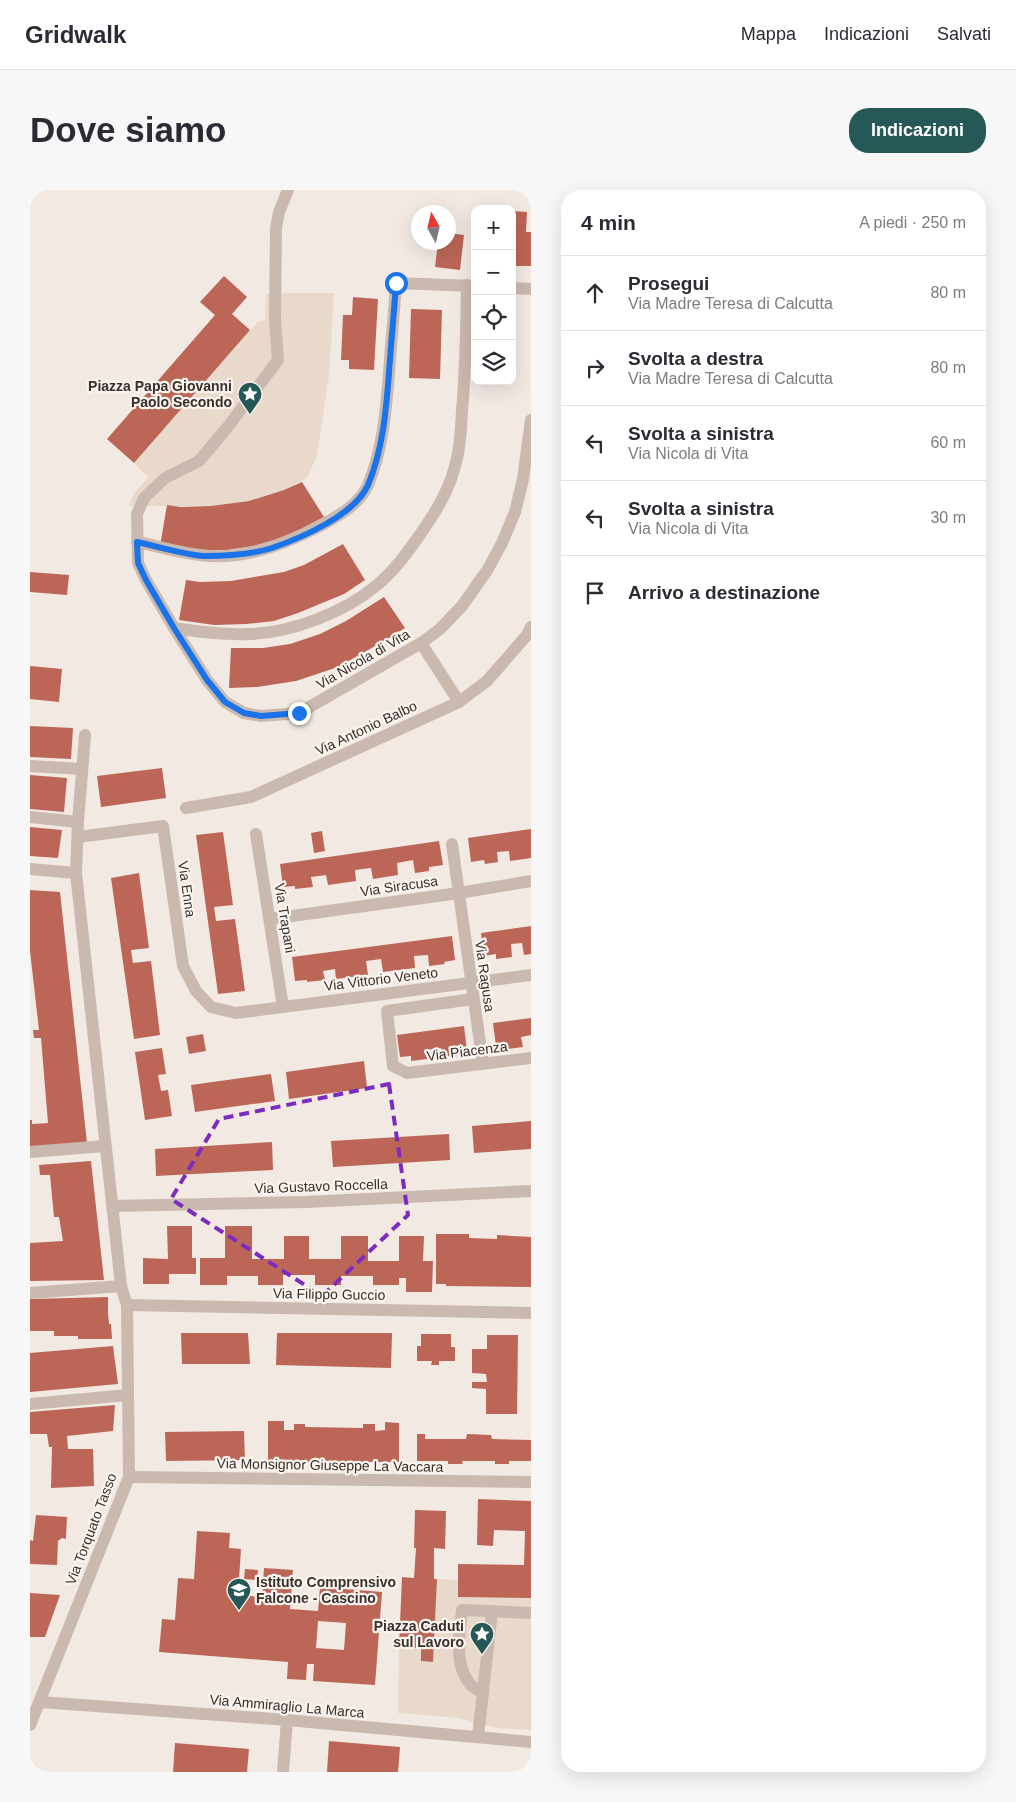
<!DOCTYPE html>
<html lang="it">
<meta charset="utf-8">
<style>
body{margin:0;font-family:Arial,sans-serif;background:#f7f7f7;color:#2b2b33}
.controls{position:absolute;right:15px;top:15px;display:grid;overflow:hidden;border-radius:10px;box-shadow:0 5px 20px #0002}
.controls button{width:45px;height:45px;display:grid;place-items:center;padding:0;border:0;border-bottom:1px solid #e1e1e2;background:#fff;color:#2b2b33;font:25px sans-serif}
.compass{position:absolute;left:381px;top:15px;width:45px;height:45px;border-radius:50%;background:#fff;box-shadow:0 5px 20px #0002;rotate:352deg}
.stop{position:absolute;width:15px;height:15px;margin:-11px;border:4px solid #1a73e8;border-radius:50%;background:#fff}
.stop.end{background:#1a73e8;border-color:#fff;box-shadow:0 1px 5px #0008}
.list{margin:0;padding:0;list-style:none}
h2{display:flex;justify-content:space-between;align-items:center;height:65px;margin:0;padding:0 20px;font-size:21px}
h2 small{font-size:16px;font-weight:400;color:#7c7c81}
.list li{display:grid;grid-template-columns:32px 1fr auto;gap:15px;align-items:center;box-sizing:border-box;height:75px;padding:0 20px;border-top:1px solid #e1e1e2}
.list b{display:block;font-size:19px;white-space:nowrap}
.list p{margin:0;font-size:16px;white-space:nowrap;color:#7c7c81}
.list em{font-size:16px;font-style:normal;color:#7c7c81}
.icon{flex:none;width:28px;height:28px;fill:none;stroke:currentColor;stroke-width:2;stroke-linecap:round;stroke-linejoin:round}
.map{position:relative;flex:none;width:501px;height:1582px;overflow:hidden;border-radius:20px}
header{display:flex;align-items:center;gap:30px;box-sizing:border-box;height:70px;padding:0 25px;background:#fff;border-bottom:1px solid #e1e1e2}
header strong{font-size:24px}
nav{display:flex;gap:28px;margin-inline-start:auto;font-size:18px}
.intro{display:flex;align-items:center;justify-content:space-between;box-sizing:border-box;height:120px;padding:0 30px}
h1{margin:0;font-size:35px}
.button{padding:12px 22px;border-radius:20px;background:#255856;color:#fff;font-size:18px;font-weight:700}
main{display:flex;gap:30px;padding:0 30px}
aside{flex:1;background:#fff;border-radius:20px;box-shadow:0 5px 20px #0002}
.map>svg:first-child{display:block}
.plaza{fill:#e8d9cb}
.building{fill:#bc6657;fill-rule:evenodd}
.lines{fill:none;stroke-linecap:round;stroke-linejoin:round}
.minor{stroke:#cab9af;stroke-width:12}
.route{stroke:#1a73e8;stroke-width:6}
.marked{fill:none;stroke:#7b2cbf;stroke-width:4;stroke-dasharray:10 6;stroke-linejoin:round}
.labels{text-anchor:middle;stroke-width:4.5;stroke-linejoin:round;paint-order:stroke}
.poi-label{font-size:14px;font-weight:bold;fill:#392f2c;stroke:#faf4ef;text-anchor:end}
.street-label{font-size:14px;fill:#392f2c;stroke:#faf4ef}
</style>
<header>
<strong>Gridwalk</strong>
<nav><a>Mappa</a><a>Indicazioni</a><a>Salvati</a></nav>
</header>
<div class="intro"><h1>Dove siamo</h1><a class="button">Indicazioni</a></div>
<main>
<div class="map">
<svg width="501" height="1582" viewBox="0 0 501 1582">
<rect width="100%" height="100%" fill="#f2e9e3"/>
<g class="plaza">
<polygon points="263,103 304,103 299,185 287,266 277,288 254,300 219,311 181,316 99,316 103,305 118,287 104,273 220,140 228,132 235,130 236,104"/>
<polygon points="407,1389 428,1390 428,1407 501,1408 501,1540 467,1538 429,1528 368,1523 369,1457 391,1458 391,1471 403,1472"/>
</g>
<g class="building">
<polygon points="482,21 497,22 496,42 501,42 501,76 482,76"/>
<polygon points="418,43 434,45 430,80 405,77 408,52 418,52"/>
<polygon points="194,86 217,107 202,124 220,140 104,273 77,249 185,125 170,112"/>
<polygon points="323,107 348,109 344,180 319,179 319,170 311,170 313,125 322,125"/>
<polygon points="381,119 412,120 410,189 379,188"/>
<polygon points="272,292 294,327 271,339 248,349 224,356 197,360 165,360 130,356 137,315 151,317 181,316 219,311 254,300"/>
<polygon points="313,354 335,390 314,404 268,423 244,431 216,434 184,435 149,430 156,390 170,392 201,391 254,382 274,375"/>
<polygon points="0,382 39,385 37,405 0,402"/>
<polygon points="354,407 375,438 354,451 308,477 266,491 227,497 199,498 201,458 233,458 260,454 290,444 316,431"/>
<polygon points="0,476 32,479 29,512 0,509"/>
<polygon points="0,536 43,538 41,569 0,567"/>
<polygon points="132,578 136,608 71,617 67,586"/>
<polygon points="0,585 37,588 34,622 0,619"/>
<polygon points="0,637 32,640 28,668 0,666"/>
<polygon points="501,639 501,668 480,671 479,661 467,662 468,672 455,674 454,670 441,672 438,648"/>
<polygon points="292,641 295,661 284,663 281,643"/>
<polygon points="193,642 203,715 184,717 186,731 205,729 215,801 188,804 166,645"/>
<polygon points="409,651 413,675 399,677 399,681 385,683 383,670 367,673 368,685 343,689 341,678 325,680 326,691 298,695 296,685 281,687 283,697 265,699 265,696 253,697 250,674"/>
<polygon points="109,683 119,758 101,760 103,773 121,771 130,845 104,849 81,688"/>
<polygon points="0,700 30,702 57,953 0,957 0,930 2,930 2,934 18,933 11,848 4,848 3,840 9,840 0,761"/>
<polygon points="501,736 501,764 494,765 492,753 481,754 482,767 466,769 466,764 454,766 451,743"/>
<polygon points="422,746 425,770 414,772 415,774 399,776 398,765 384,766 385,778 353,782 351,769 336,771 338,785 306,789 305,779 293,781 295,790 277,792 277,790 265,791 262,767"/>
<polygon points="501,828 501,845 491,847 493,857 477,859 476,854 466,856 463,833"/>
<polygon points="434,836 437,861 427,862 427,866 413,867 411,858 395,860 397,869 381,871 381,866 370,867 367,845"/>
<polygon points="173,844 176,861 159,864 156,847"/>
<polygon points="132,858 136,884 128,885 131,901 138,900 142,926 115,930 105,862"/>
<polygon points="334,871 337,898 259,909 256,882"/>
<polygon points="241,884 245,911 165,922 161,895"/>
<polygon points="501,931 501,959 444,963 442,936"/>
<polygon points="419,944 420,970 303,977 301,951"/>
<polygon points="242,952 243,980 126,986 125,959"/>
<polygon points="61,971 74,1090 0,1091 0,1053 33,1051 29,1027 24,1027 20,985 10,985 9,975"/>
<polygon points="137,1036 162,1036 162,1068 166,1068 166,1084 139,1084 139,1094 113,1094 113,1068 138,1069"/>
<polygon points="195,1036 222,1036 222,1069 254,1069 254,1046 279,1046 279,1069 311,1069 311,1046 338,1046 338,1071 369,1071 369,1046 394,1046 393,1071 403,1071 402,1102 376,1102 376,1088 369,1088 369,1095 343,1095 343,1086 311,1086 311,1095 285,1095 285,1085 253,1085 253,1095 228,1095 228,1086 197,1086 197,1095 170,1095 170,1068 195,1068"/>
<polygon points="406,1044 439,1044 439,1048 467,1049 467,1045 501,1047 501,1097 416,1096 416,1094 406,1094"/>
<polygon points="78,1107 78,1123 79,1134 81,1134 82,1149 48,1149 48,1146 24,1146 24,1141 0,1141 0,1109"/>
<polygon points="151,1143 218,1143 220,1174 152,1174"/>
<polygon points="247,1143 362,1143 361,1178 246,1175"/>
<polygon points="391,1144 421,1144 421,1157 425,1157 425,1171 409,1171 409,1175 401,1175 402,1171 387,1171 387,1156 391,1156"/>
<polygon points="457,1145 488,1145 487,1224 456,1224 456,1199 442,1198 442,1192 457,1192 456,1184 442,1183 442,1159 457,1159"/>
<polygon points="83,1156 88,1194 0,1202 0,1163"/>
<polygon points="85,1215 83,1241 37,1246 38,1259 63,1259 64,1296 21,1298 22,1257 19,1257 17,1244 0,1244 0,1222"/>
<polygon points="238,1231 254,1231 254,1240 264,1240 264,1234 275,1234 275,1237 333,1238 333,1234 345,1234 345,1241 355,1240 355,1232 369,1233 369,1272 238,1272"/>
<polygon points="214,1241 215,1270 136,1271 135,1242"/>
<polygon points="387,1244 395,1244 395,1249 436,1249 437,1244 461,1245 462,1249 501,1250 501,1271 479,1271 479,1274 465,1274 465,1271 432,1271 433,1274 418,1274 418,1271 387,1271"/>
<polygon points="448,1309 501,1311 501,1408 428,1407 428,1374 494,1375 495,1341 464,1340 463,1356 447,1355"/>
<polygon points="385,1320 416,1321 415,1359 404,1358 404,1389 407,1389 403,1472 391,1471 391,1458 369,1457 372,1387 384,1388 386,1358 384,1358"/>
<polygon points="6,1325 37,1327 36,1349 32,1348 28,1351 27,1375 0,1374 0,1350 3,1351"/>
<path d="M167,1341L200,1343L199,1358L211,1359L208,1405L232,1407L234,1378L263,1380L260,1419L288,1421L290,1397L352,1402L345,1495L283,1491L284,1474H277L276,1490L257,1489L258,1472L129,1462L132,1429L145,1430L148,1388L164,1389ZM288,1431L316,1433L314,1460L286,1458Z"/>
<polygon points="215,1379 228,1380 227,1390 214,1389"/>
<polygon points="0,1403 30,1405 15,1447 0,1447"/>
<polygon points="299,1551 370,1557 368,1582 297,1582"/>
<polygon points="145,1553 219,1559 217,1582 143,1582"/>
</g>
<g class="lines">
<g class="minor">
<polyline points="258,0 249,22 246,38 245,129 248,170 197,238 169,271 135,288 114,308 107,324 108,373 116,390 144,438 177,490 195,512 214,523 231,526 269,523 391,453 410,439 432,416 458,379 472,353 485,322 493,289 501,230"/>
<polyline points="482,98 501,99"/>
<path d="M107,352C128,356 149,363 170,365C212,371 254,355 290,336C308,326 329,315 338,295C353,259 356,221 359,183C361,153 364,123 366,93L444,96"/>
<path d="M144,438C169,442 194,445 219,444C262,443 315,422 347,395C364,381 377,363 389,346C403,326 416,306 423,283C430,262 431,241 432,220C436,178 436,137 437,95"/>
<polyline points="391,453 429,512"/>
<polyline points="0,576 52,579"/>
<polyline points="156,618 221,607 429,512 457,491 497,445 501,437"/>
<polyline points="0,627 48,632"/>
<polyline points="226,644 253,817"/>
<polyline points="48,647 133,636 153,776 166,801 181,817 206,823 501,785"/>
<polyline points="422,654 453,874"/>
<polyline points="0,679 46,683"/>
<polyline points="240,729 429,703 501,691"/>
<polyline points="443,809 357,821 363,876 377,883 501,868"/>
<polyline points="0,962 75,956"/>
<polyline points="83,1016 277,1012 501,1001"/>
<polyline points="0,1103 91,1096"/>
<polyline points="97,1115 501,1123"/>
<polyline points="0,1214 98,1205"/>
<polyline points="99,1287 501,1292"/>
<path d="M453,1503C449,1500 443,1498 440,1494C423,1473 430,1444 432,1420L501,1423"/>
<polyline points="10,1512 257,1530 501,1552"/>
<polyline points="0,1535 99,1287 97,1115 91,1096 46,683 48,632 55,545"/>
<polyline points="448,1547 462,1421"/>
<polyline points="253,1582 257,1530"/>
</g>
</g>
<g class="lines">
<path class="route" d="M269,523L231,526L214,523L195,512L177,490L144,438L116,390L108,373L107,352C126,356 156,365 174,366C196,366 220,365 242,358C271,348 325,325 338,295C353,259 356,221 359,183C361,153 364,123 366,93"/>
</g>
<path class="marked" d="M359,894L378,1025L292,1106L141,1009L189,929Z"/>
<defs>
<symbol id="sight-pin" viewBox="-11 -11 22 30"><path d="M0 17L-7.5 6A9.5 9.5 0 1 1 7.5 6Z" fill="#255856" stroke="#faf4ef"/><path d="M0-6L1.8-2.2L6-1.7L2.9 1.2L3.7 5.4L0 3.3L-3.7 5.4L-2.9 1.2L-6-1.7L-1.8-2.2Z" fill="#fff"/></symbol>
<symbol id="school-pin" viewBox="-11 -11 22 30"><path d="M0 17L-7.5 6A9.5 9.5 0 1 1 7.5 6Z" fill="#255856" stroke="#faf4ef"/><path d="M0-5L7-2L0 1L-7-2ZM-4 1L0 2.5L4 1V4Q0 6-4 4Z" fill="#fff"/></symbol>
</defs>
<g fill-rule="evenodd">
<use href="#sight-pin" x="206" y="190" width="28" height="38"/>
<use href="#school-pin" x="195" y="1386" width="28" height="38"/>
<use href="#sight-pin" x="438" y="1430" width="28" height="38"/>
</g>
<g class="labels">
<g class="poi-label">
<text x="202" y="201">Piazza Papa Giovanni<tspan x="202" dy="16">Paolo Secondo</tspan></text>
<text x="226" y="1397" text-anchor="start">Istituto Comprensivo<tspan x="226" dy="16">Falcone - Cascino</tspan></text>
<text x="434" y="1441">Piazza Caduti<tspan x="434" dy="16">sul Lavoro</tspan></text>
</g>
<g class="street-label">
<text transform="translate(333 469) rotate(-30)" y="5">Via Nicola di Vita</text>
<text transform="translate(336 538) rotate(-25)" y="5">Via Antonio Balbo</text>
<text transform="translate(369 696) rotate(-8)" y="5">Via Siracusa</text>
<text transform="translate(157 699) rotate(82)" y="5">Via Enna</text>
<text transform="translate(255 728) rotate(81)" y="5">Via Trapani</text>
<text transform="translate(455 786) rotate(82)" y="5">Via Ragusa</text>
<text transform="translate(351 789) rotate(-7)" y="5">Via Vittorio Veneto</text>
<text transform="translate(437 861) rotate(-7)" y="5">Via Piacenza</text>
<text transform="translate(291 996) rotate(-2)" y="5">Via Gustavo Roccella</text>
<text transform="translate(299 1104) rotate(1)" y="5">Via Filippo Guccio</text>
<text transform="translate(300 1275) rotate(1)" y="5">Via Monsignor Giuseppe La Vaccara</text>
<text transform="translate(61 1339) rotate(-69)" y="5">Via Torquato Tasso</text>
<text transform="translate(257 1516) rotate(5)" y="5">Via Ammiraglio La Marca</text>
</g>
</g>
</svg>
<div class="controls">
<button>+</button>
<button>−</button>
<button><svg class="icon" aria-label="locate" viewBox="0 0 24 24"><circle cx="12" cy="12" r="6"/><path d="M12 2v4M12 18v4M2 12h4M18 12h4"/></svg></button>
<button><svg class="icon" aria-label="layers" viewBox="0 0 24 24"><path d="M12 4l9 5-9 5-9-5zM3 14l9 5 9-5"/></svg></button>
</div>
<svg class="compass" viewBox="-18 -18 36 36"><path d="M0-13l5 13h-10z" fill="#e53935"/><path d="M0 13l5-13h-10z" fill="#7c7c81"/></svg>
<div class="stop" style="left:366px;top:93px"></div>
<div class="stop end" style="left:269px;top:523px"></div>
</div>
<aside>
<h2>4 min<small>A piedi · 250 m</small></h2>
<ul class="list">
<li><svg class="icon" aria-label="ahead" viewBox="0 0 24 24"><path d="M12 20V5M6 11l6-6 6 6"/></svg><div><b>Prosegui</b><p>Via Madre Teresa di Calcutta</p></div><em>80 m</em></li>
<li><svg class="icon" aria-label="right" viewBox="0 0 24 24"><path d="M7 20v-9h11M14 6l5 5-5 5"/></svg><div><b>Svolta a destra</b><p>Via Madre Teresa di Calcutta</p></div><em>80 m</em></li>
<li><svg class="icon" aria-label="left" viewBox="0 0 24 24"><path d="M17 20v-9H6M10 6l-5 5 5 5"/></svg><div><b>Svolta a sinistra</b><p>Via Nicola di Vita</p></div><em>60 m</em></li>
<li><svg class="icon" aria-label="left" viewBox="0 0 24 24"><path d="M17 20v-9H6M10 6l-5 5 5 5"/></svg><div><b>Svolta a sinistra</b><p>Via Nicola di Vita</p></div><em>30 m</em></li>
<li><svg class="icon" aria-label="arrive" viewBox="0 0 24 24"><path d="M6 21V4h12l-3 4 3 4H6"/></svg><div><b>Arrivo a destinazione</b></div></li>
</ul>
</aside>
</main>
